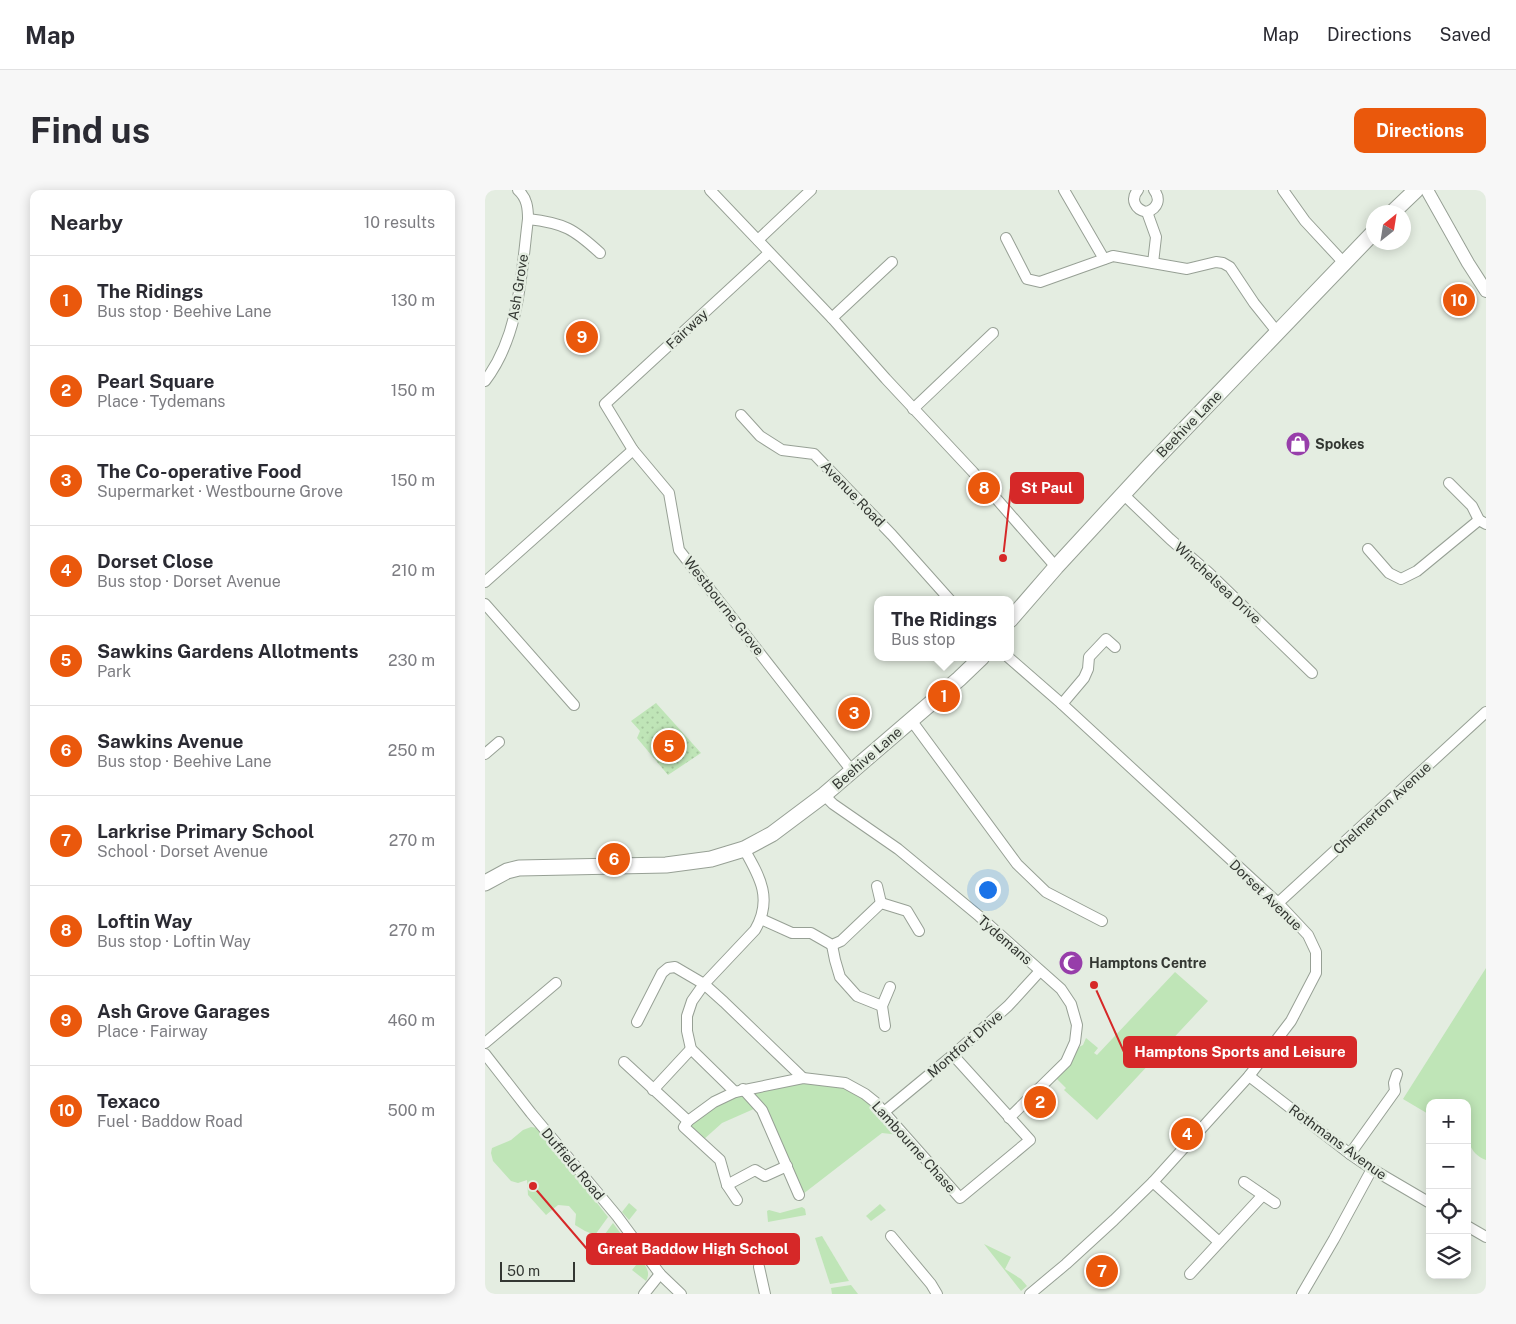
<!DOCTYPE html>
<meta charset="utf-8">
<style>
body{margin:0;font-family:"Public Sans",sans-serif;background:#f7f7f7;color:#2b2b33}
.controls{position:absolute;right:15px;bottom:15px;display:grid;overflow:hidden;border-radius:10px;box-shadow:0 2px 12px #0003}
.controls button{width:45px;height:45px;display:grid;place-items:center;padding:0;border:0;border-bottom:1px solid #e1e1e2;background:#fff;color:#2b2b33;font:25px sans-serif}
.compass{position:absolute;left:881px;top:15px;width:45px;height:45px;border-radius:50%;background:#fff;box-shadow:0 2px 12px #0003;rotate:30deg}
.scale{position:absolute;left:15px;bottom:12px;width:75px;box-sizing:border-box;padding-left:5px;border:2px solid #333732;border-top:0;font-size:14px;line-height:18px;white-space:nowrap;color:#333732;-webkit-text-stroke:4px #e4ede1;paint-order:stroke}
.you{position:absolute;left:502px;top:699px;width:18px;height:18px;margin:-12px;border:4px solid #fff;border-radius:50%;background:#1a73e8;box-shadow:0 0 0 8px #1a73e833}
.badge{display:grid;place-items:center;width:32px;height:32px;border-radius:50%;background:#ea580c;color:#fff;font-size:16px;font-weight:700}
.pin{position:absolute;translate:-50% -50%;border:2px solid #fff;box-shadow:0 1px 5px #0006}
.popup{position:absolute;left:389px;top:406px;width:140px;height:65px;box-sizing:border-box;display:grid;place-content:center;border-radius:10px;background:#fff;filter:drop-shadow(0 1px 4px #0005);font-size:16px;white-space:nowrap;color:#7c7c81}
.popup b{font-size:19px;color:#2b2b33}
.popup::after{content:'';position:absolute;left:50%;top:100%;margin-left:-10px;border:10px solid transparent;border-top-color:#fff}
.list{margin:0;padding:0;list-style:none}
h2{display:flex;justify-content:space-between;align-items:center;height:65px;margin:0;padding:0 20px;font-size:21px}
h2 small{font-size:16px;font-weight:400;color:#7c7c81}
.list li{display:grid;grid-template-columns:32px 1fr auto;gap:15px;align-items:center;box-sizing:border-box;height:90px;padding:0 20px;border-top:1px solid #e1e1e2}
.list b{display:block;font-size:19px;white-space:nowrap}
.list p{margin:0;font-size:16px;white-space:nowrap;color:#7c7c81}
.list em{font-size:16px;font-style:normal;color:#7c7c81}
.icon{flex:none;width:28px;height:28px;fill:none;stroke:currentColor;stroke-width:2;stroke-linecap:round;stroke-linejoin:round}
.map{position:relative;flex:none;width:1001px;height:1104px;overflow:hidden;border-radius:10px}
header{display:flex;align-items:center;gap:30px;box-sizing:border-box;height:70px;padding:0 25px;background:#fff;border-bottom:1px solid #e1e1e2}
header strong{font-size:24px}
nav{display:flex;gap:28px;margin-inline-start:auto;font-size:18px}
.intro{display:flex;align-items:center;justify-content:space-between;box-sizing:border-box;height:120px;padding:0 30px}
h1{margin:0;font-size:35px}
.button{padding:12px 22px;border-radius:10px;background:#ea580c;color:#fff;font-size:18px;font-weight:700}
main{display:flex;gap:30px;padding:0 30px}
aside{flex:1;background:#fff;border-radius:10px;box-shadow:0 2px 12px #0003}
.map>svg:first-child{display:block}
.green{fill:#bfe5b7}
.garden{fill:url(#garden-dots)}
.lines{fill:none;stroke-linecap:round;stroke-linejoin:round}
.minor-casing{stroke:#97a095;stroke-width:12}
.tertiary-casing{stroke:#97a095;stroke-width:14}
.secondary-casing{stroke:#97a095;stroke-width:17}
.minor{stroke:#fff;stroke-width:10}
.tertiary{stroke:#fff;stroke-width:12}
.secondary{stroke:#fff;stroke-width:15}
.labels{text-anchor:middle;stroke-width:5;stroke-linejoin:round;paint-order:stroke}
.street-label{font-size:14px;fill:#333732;stroke:#e4ede1}
.poi-label{font-size:14px;font-weight:bold;fill:#333732;stroke:#e4ede1;text-anchor:start}
.leader{fill:none;stroke:#d62828;stroke-width:2}
.callout-dot{fill:#d62828;stroke:#e4ede1;stroke-width:2}
.callout{fill:#d62828;stroke:#d62828;stroke-width:2}
.callout-label{font-size:15px;text-anchor:middle;font-weight:bold;fill:#fff}
</style>
<header>
<strong>Map</strong>
<nav><a>Map</a><a>Directions</a><a>Saved</a></nav>
</header>
<div class="intro"><h1>Find us</h1><a class="button">Directions</a></div>
<main>
<aside>
<h2>Nearby<small>10 results</small></h2>
<ul class="list">
<li><span class="badge">1</span><div><b>The Ridings</b><p>Bus stop · Beehive Lane</p></div><em>130 m</em></li>
<li><span class="badge">2</span><div><b>Pearl Square</b><p>Place · Tydemans</p></div><em>150 m</em></li>
<li><span class="badge">3</span><div><b>The Co-operative Food</b><p>Supermarket · Westbourne Grove</p></div><em>150 m</em></li>
<li><span class="badge">4</span><div><b>Dorset Close</b><p>Bus stop · Dorset Avenue</p></div><em>210 m</em></li>
<li><span class="badge">5</span><div><b>Sawkins Gardens Allotments</b><p>Park</p></div><em>230 m</em></li>
<li><span class="badge">6</span><div><b>Sawkins Avenue</b><p>Bus stop · Beehive Lane</p></div><em>250 m</em></li>
<li><span class="badge">7</span><div><b>Larkrise Primary School</b><p>School · Dorset Avenue</p></div><em>270 m</em></li>
<li><span class="badge">8</span><div><b>Loftin Way</b><p>Bus stop · Loftin Way</p></div><em>270 m</em></li>
<li><span class="badge">9</span><div><b>Ash Grove Garages</b><p>Place · Fairway</p></div><em>460 m</em></li>
<li><span class="badge">10</span><div><b>Texaco</b><p>Fuel · Baddow Road</p></div><em>500 m</em></li>
</ul>
</aside>
<div class="map">
<svg width="1001" height="1104" viewBox="0 0 1001 1104">
<defs>
<pattern id="garden-dots" width="8" height="8" patternUnits="userSpaceOnUse" patternTransform="scale(1.25)"><rect width="8" height="8" fill="#bfe5b7"/><path d="M2 2h.1M6 6h.1" fill="none" stroke="#a5c59e" stroke-width="1.8" stroke-linecap="round"/></pattern>
</defs>
<rect width="100%" height="100%" fill="#e4ede1"/>
<g class="green">
<path d="M1001,778V970C977,961 982,934 982,913H945V925L918,909Z"/>
<polygon points="690,782 723,811 612,930 579,900 581,898 571,888 585,874 592,858 598,855 601,848 613,858 609,863 612,865"/>
<path d="M325,893L360,896C363,902 372,905 378,905L415,945L397,943L318,1004L265,900Z"/>
<polygon points="256,902 271,918 237,933 218,950 207,940 206,935 214,926"/>
<polygon points="46,937 53,938 123,1027 110,1045 100,1041 90,1035 91,1024 84,1016 73,1015 61,1025 43,1005 42,990 33,993 26,991 8,971 6,963 7,958 26,950 38,940"/>
<polygon points="144,1013 152,1020 144,1030 137,1022"/>
<polygon points="395,1014 401,1020 386,1031 381,1026"/>
<polygon points="317,1017 320,1019 321,1025 283,1032 282,1021 284,1020 295,1023"/>
<polygon points="128,1033 139,1048 128,1057 120,1044"/>
<polygon points="337,1046 364,1091 345,1094 330,1048"/>
<polygon points="499,1054 526,1067 520,1079 536,1089 542,1096 536,1101"/>
<path d="M156,1069C161,1077 166,1082 161,1091L147,1080Z"/>
<polygon points="366,1095 373,1104 347,1104 346,1098"/>
</g>
<polygon class="garden" points="171,513 216,563 183,585 152,548 155,541 146,531"/>
<g class="lines">
<defs>
<g id="minor">
<polyline points="225,0 347,128 401,189 488,282 571,377"/>
<polyline points="579,0 619,69"/>
<path d="M653,0C645,9 650,20 662,22C673,18 676,9 669,0"/>
<polyline points="798,0 820,31 859,73"/>
<polyline points="662,22 671,47 668,73"/>
<path d="M43,29C79,33 89,39 115,63"/>
<polyline points="521,48 542,89 555,92 628,66 702,79 731,72 738,73 745,77 769,113 793,143"/>
<polyline points="273,50 326,0"/>
<polyline points="284,63 120,214 148,260 184,303 194,360 367,581"/>
<polyline points="347,128 407,72"/>
<path d="M0,191C35,145 36,85 43,29C43,18 42,8 33,0"/>
<polyline points="428,219 508,143"/>
<polyline points="256,225 275,246 297,260 329,264 407,345 465,410"/>
<polyline points="964,293 987,316 994,330 1001,334"/>
<polyline points="638,304 685,349 724,383 827,483"/>
<polyline points="883,359 904,383 916,389 932,381 994,330"/>
<polyline points="0,392 148,260"/>
<polyline points="0,414 89,515"/>
<polyline points="523,467 577,514 793,713 823,745 831,762 831,783 806,831 764,886 668,992 629,1030 581,1074 545,1104"/>
<polyline points="577,514 599,488 603,479 604,467 621,449 630,457"/>
<polyline points="426,530 532,674 561,702 617,731"/>
<polyline points="0,564 14,552"/>
<polyline points="339,605 348,614 413,659 494,726 576,799 586,814 592,835 590,852 581,872 524,928"/>
<path d="M259,659C275,687 288,709 270,740L219,794L207,811L202,826V841L206,859L250,902L318,888L360,893L380,904L390,912L475,1008L545,950L468,865"/>
<polyline points="392,696 396,713"/>
<polyline points="793,713 1001,522"/>
<polyline points="276,729 307,743 326,743 347,755 356,751 396,713 422,721 434,741"/>
<polyline points="347,755 350,770 355,787 372,806 397,816"/>
<polyline points="152,832 177,783 183,778 190,777 219,794 239,812 318,888"/>
<polyline points="400,836 397,816 405,797"/>
<polyline points="0,853 71,793"/>
<polyline points="0,864 46,923 132,1026 175,1084 196,1104"/>
<polyline points="139,872 203,931 229,912 250,902"/>
<polyline points="764,886 865,964 887,979 945,1013"/>
<polyline points="258,899 277,920 314,1005"/>
<polyline points="168,900 206,859"/>
<polyline points="399,922 468,865 523,816 555,781"/>
<polyline points="203,931 199,937 235,970 242,995 252,1010"/>
<polyline points="865,964 910,901 909,893 912,884"/>
<polyline points="668,992 734,1052"/>
<polyline points="759,992 778,1005"/>
<polyline points="242,995 270,980 280,986 302,976"/>
<polyline points="982,1036 1001,1047"/>
<polyline points="406,1046 446,1094 452,1104"/>
<polyline points="274,1077 280,1104"/>
<polyline points="705,1084 778,1005 790,1013"/>
<polyline points="159,1104 175,1084"/>
<polyline points="817,1104 849,1049 887,979"/>
</g>
<polyline id="tertiary" points="942,0 983,73 1001,101"/>
<g id="secondary">
<polyline points="908,22 931,0"/>
<polyline points="525,430 571,377 666,274 888,43"/>
<polyline points="0,693 22,681 34,678 181,675 226,669 259,659 287,644 339,605 474,489 497,467"/>
</g>
</defs>
<use href="#minor" class="minor-casing"/>
<use href="#tertiary" class="tertiary-casing"/>
<use href="#secondary" class="secondary-casing"/>
<use href="#minor" class="minor"/>
<use href="#tertiary" class="tertiary"/>
<use href="#secondary" class="secondary"/>
</g>
<defs>
<symbol id="shop-disc" viewBox="-11 -11 22 22"><circle r="9.5" fill="#973eaa" stroke="#e4ede1"/><path d="M-5-2.5h2.3a2.7 3.5 0 0 1 5.4 0H5L5.5 6h-11ZM-1.5-2.5h3a1.5 2.3 0 0 0-3 0Z" fill="#fff"/></symbol>
<symbol id="mosque-disc" viewBox="-11 -11 22 22"><circle r="9.5" fill="#973eaa" stroke="#e4ede1"/><path d="M3.5-4.9A6 6 0 1 0 3.5 4.9A5 5 0 1 1 3.5-4.9Z" fill="#fff"/></symbol>
</defs>
<g fill-rule="evenodd">
<use href="#shop-disc" x="799" y="240" width="28" height="28"/>
<use href="#mosque-disc" x="572" y="759" width="28" height="28"/>
</g>
<g class="labels">
<g class="street-label">
<text transform="translate(33 97) rotate(-81)" y="5">Ash Grove</text>
<text transform="translate(202 139) rotate(-43)" y="5">Fairway</text>
<text transform="translate(704 234) rotate(-46)" y="5">Beehive Lane</text>
<text transform="translate(368 304) rotate(46)" y="5">Avenue Road</text>
<text transform="translate(733 393) rotate(43)" y="5">Winchelsea Drive</text>
<text transform="translate(239 416) rotate(52)" y="5">Westbourne Grove</text>
<text transform="translate(382 568) rotate(-41)" y="5">Beehive Lane</text>
<text transform="translate(897 618) rotate(-43)" y="5">Chelmerton Avenue</text>
<text transform="translate(781 705) rotate(44)" y="5">Dorset Avenue</text>
<text transform="translate(520 750) rotate(41)" y="5">Tydemans</text>
<text transform="translate(480 854) rotate(-41)" y="5">Montfort Drive</text>
<text transform="translate(853 952) rotate(36)" y="5">Rothmans Avenue</text>
<text transform="translate(429 957) rotate(48)" y="5">Lambourne Chase</text>
<text transform="translate(88 974) rotate(50)" y="5">Duffield Road</text>
</g>
<g class="poi-label">
<text x="830" y="259">Spokes</text>
<text x="604" y="778">Hamptons Centre</text>
</g>
</g>
<path class="leader" d="M518 368L526 298M609 795L639 862M48 996L102 1059"/>
<g class="callout-dot">
<circle cx="518" cy="368" r="5"/>
<circle cx="609" cy="795" r="5"/>
<circle cx="48" cy="996" r="5"/>
</g>
<g class="callout">
<rect x="526" y="283" width="72" height="30" rx="5"/>
<rect x="639" y="847" width="232" height="30" rx="5"/>
<rect x="102" y="1044" width="212" height="30" rx="5"/>
</g>
<g class="callout-label">
<text x="562" y="303">St Paul</text>
<text x="755" y="867">Hamptons Sports and Leisure</text>
<text x="208" y="1064">Great Baddow High School</text>
</g>
</svg>
<div class="controls">
<button>+</button>
<button>−</button>
<button><svg class="icon" aria-label="locate" viewBox="0 0 24 24"><circle cx="12" cy="12" r="6"/><path d="M12 2v4M12 18v4M2 12h4M18 12h4"/></svg></button>
<button><svg class="icon" aria-label="layers" viewBox="0 0 24 24"><path d="M12 4l9 5-9 5-9-5zM3 14l9 5 9-5"/></svg></button>
</div>
<svg class="compass" viewBox="-18 -18 36 36"><path d="M0-13l5 13h-10z" fill="#e53935"/><path d="M0 13l5-13h-10z" fill="#7c7c81"/></svg>
<div class="scale">50 m</div>
<div class="you"></div>
<div class="pin badge" style="left:459px;top:506px">1</div>
<div class="popup"><b>The Ridings</b>Bus stop</div>
<div class="pin badge" style="left:555px;top:912px">2</div>
<div class="pin badge" style="left:369px;top:523px">3</div>
<div class="pin badge" style="left:702px;top:944px">4</div>
<div class="pin badge" style="left:184px;top:556px">5</div>
<div class="pin badge" style="left:129px;top:669px">6</div>
<div class="pin badge" style="left:617px;top:1081px">7</div>
<div class="pin badge" style="left:499px;top:298px">8</div>
<div class="pin badge" style="left:97px;top:147px">9</div>
<div class="pin badge" style="left:974px;top:110px">10</div>
</div>
</main>
